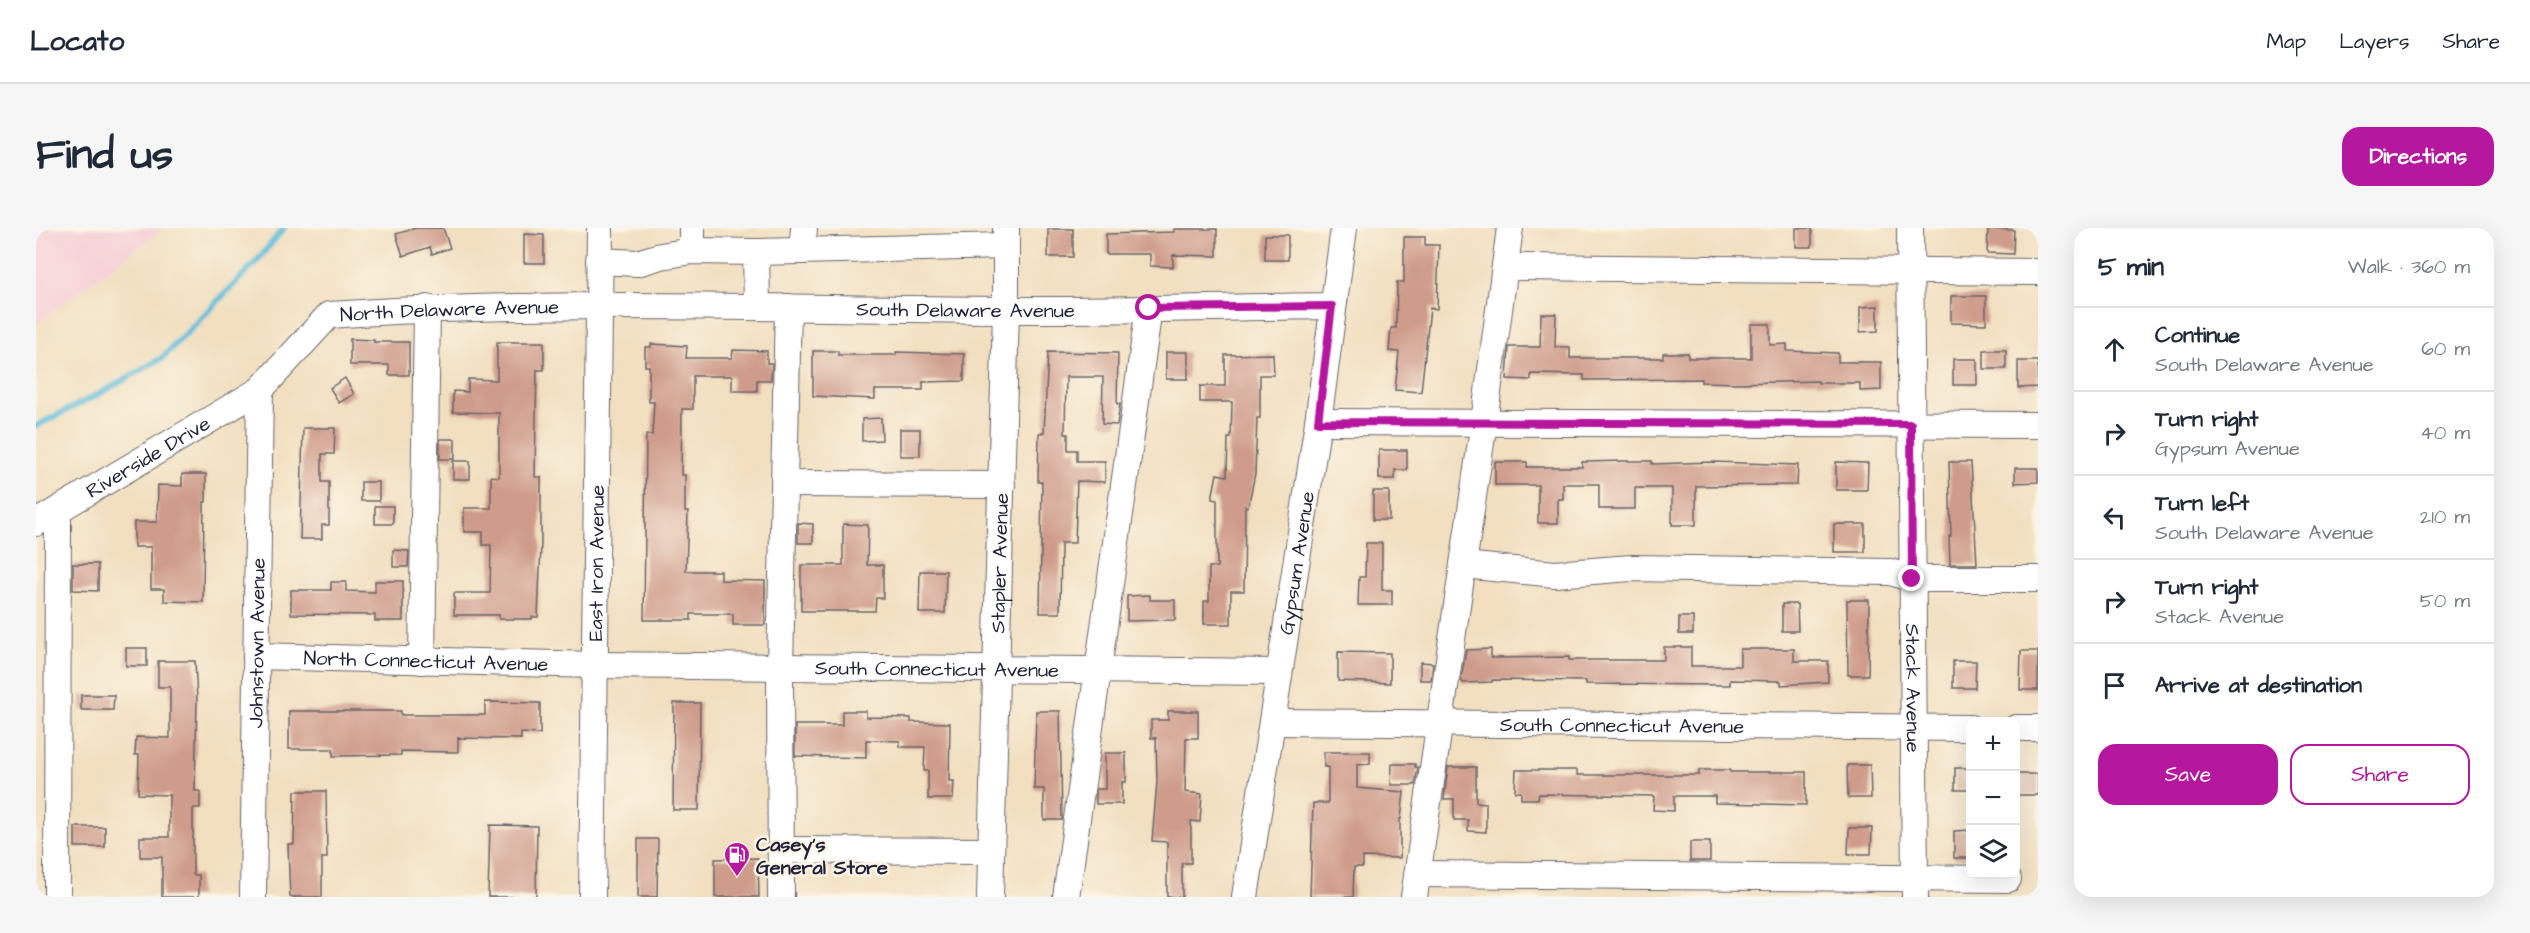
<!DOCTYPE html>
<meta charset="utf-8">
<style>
body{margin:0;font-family:"Architects Daughter",sans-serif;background:#f6f6f7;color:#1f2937}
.controls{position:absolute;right:18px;bottom:18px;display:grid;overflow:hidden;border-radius:12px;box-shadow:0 6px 24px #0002}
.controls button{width:54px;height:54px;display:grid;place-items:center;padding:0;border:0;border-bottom:2px solid #e0e1e3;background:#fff;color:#1f2937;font:30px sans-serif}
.stop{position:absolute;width:18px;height:18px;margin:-14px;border:4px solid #b5179e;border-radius:50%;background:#fff}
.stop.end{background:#b5179e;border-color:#fff;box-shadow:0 2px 6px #0008}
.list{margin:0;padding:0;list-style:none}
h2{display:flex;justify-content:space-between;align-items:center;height:78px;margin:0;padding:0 24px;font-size:26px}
h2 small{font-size:20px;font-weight:400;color:#747a83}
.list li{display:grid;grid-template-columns:39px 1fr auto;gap:18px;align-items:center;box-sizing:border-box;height:84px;padding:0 24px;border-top:2px solid #e0e1e3}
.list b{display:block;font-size:22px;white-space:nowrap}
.list p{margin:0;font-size:20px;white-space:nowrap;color:#747a83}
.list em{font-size:20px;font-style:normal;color:#747a83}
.actions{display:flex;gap:12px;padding:18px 24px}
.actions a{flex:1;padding:14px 0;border:2px solid #b5179e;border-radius:18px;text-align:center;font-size:21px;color:#b5179e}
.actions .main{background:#b5179e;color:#fff}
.icon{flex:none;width:33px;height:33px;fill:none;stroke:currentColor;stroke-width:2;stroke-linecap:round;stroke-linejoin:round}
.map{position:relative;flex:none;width:2002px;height:669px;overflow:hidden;border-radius:18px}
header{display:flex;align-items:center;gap:36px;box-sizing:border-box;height:84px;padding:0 30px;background:#fff;border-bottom:2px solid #e0e1e3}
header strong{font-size:28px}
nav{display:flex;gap:33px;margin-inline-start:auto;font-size:21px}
.intro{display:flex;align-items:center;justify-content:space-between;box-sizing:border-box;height:144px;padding:0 36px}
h1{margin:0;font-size:42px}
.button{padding:15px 27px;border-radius:18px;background:#b5179e;color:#fff;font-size:21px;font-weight:700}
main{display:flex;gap:36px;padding:0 36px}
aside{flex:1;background:#fff;border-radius:18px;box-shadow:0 6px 24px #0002}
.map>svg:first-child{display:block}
.built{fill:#f6cfd8}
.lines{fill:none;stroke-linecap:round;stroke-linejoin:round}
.stream{stroke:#5cbbda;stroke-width:6}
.building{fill:#cf9c8b}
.minor-casing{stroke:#6a646a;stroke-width:28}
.minor{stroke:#fff;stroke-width:26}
.route{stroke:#b5179e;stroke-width:8}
.labels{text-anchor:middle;stroke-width:5;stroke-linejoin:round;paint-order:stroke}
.street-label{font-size:20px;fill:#22223b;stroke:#fcf5e5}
.poi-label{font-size:20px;font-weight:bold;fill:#22223b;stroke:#fcf5e5;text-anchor:start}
</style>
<header>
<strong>Locato</strong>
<nav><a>Map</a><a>Layers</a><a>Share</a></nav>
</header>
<div class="intro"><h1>Find us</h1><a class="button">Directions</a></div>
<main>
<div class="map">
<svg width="2002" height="669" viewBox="0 0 2002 669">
<rect width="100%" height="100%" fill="#fcf5e5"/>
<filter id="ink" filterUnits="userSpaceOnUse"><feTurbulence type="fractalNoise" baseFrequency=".0167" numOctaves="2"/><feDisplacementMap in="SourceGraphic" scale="12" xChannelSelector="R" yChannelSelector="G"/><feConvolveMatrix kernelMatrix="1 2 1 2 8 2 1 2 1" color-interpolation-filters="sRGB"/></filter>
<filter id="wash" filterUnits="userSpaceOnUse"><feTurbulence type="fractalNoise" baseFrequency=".008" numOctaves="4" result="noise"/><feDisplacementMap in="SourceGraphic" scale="24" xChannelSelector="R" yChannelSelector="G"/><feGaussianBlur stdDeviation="1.35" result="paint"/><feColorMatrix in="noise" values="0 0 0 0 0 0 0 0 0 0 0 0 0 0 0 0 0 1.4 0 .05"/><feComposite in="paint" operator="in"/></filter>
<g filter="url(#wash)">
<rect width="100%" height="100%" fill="#f1dfc0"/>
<polygon class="built" points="0,0 128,0 0,96"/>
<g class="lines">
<polyline class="stream" points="0,198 63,166 126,130 219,35 248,0"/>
</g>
<g id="blocks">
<g class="building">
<polygon points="380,0 407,0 414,20 396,26 394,19 367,28 360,6"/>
<rect x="1760" y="0" width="16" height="19"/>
<rect x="1012" y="1" width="25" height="28"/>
<polygon points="1138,1 1181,1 1181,28 1137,27 1137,39 1114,38 1114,26 1070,26 1070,6 1138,4"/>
<polygon points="1952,1 1978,2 1977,26 1951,25"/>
<polygon points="488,6 508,7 508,35 488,35"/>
<rect x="1229" y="7" width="23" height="25"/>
<polygon points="1368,9 1389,9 1389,17 1403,17 1401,81 1394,80 1385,164 1359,162 1363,124 1353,123 1355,100 1360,100 1361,54 1368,54"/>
<polygon points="1915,68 1950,68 1950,96 1915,95"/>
<polygon points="1842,78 1842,103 1824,104 1824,79"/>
<polygon points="1505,86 1520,86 1519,119 1534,119 1534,130 1627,130 1627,125 1652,125 1652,130 1715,130 1715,96 1734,96 1734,117 1751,116 1751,123 1802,125 1802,134 1845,134 1845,162 1824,163 1824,155 1782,155 1782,153 1701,155 1665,154 1665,151 1548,152 1548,147 1495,146 1495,152 1471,151 1473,119 1504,119"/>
<polygon points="314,111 338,112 338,114 373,114 373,147 353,147 353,137 314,137"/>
<polygon points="461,114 508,114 508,142 501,142 500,186 499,249 505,249 505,317 502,389 496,389 496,391 463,391 463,387 418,387 418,365 454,365 455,317 447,317 447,304 428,304 428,280 455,280 455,248 463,249 463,185 417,184 417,163 432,164 432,151 461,152"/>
<polygon points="615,116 651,118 650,130 696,130 697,122 731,123 731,135 736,135 735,152 721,152 721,163 696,163 696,148 657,148 657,181 646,181 645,247 649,247 649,284 652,284 650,343 685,343 685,352 729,353 729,397 697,397 697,386 655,386 655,392 608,392 610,207 616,207 618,174 613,174 613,138 609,138 609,119 615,119"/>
<rect x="1948" y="122" width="22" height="19"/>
<polygon points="777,123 802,123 802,127 860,127 860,124 928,126 928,153 887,154 887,162 839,162 839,171 777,168"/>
<polygon points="1012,124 1082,125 1081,176 1084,176 1081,197 1066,196 1067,149 1030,149 1029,206 1032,206 1032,222 1041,222 1041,233 1069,233 1069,254 1041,253 1039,315 1025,315 1024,385 1004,385 1006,254 1002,254 1003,205 1008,205"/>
<rect x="1130" y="124" width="22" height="27"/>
<polygon points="1237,126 1238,147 1224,147 1224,190 1221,190 1219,246 1212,279 1209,278 1208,363 1195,363 1195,396 1168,396 1168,373 1173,373 1173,339 1181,339 1181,272 1176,271 1181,246 1191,248 1192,210 1195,210 1196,174 1164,174 1164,158 1189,158 1189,127"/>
<rect x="1917" y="131" width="24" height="26"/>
<polygon points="1982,133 2002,133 2002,159 1982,160"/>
<polygon points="309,150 318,166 303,175 294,160"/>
<polygon points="845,190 846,212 826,213 826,191"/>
<polygon points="267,200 299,200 298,226 286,226 286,254 293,254 293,297 286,297 286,311 264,311"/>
<rect x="864" y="201" width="20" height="27"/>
<rect x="404" y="211" width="15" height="20"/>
<polygon points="1343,222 1371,222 1371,242 1359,242 1359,251 1343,251"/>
<rect x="417" y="233" width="17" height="18"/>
<polygon points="1590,233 1616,233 1616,236 1677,234 1762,237 1761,257 1660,258 1660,297 1636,297 1636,260 1599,260 1599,281 1563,281 1563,256 1527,256 1527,271 1522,271 1522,295 1502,295 1502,257 1459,257 1459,234 1491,234 1491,239 1546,239 1546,234"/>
<polygon points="1800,234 1832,235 1831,262 1800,262"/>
<polygon points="1913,234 1935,234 1941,336 1914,336 1913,308 1915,308"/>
<polygon points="1979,240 2002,240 2002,254 1979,255"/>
<polygon points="146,246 170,246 170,274 168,274 167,374 128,373 128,361 115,361 115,319 98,319 98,294 121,294 122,257 146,258"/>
<rect x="325" y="254" width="18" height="19"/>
<rect x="1337" y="263" width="16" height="29"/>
<rect x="339" y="278" width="18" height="18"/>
<polygon points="762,295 777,296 777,315 762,315"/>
<polygon points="807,296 832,297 831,337 847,337 847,370 840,370 839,383 765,383 765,337 807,337"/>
<rect x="1798" y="296" width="31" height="28"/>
<polygon points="1330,315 1346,315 1346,362 1356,362 1356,377 1322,377 1323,349 1329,349"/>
<polygon points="357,322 373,323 372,339 357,339"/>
<polygon points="37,336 62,336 62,363 37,362"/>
<polygon points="884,343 910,343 909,385 883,385"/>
<polygon points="339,353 367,353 367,393 339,393 339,387 255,386 255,362 295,362 295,354 310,354 310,363 339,364"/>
<polygon points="1114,367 1114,372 1139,372 1139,392 1091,393 1091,368"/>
<polygon points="1811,372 1833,372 1832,447 1812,447"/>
<polygon points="1746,376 1761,376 1762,403 1746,403"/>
<rect x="1643" y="389" width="14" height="17"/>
<polygon points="1628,419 1655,419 1655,438 1704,438 1704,421 1758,421 1758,433 1792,433 1792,454 1745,457 1745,453 1694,452 1694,457 1550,456 1550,453 1456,452 1456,454 1427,455 1425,452 1430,422 1455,421 1455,430 1533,429 1533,432 1628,432"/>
<rect x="90" y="420" width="21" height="18"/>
<polygon points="1985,423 2002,423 2002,462 1984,462"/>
<polygon points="1302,424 1354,425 1354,455 1302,453"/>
<polygon points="122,433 159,433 161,472 159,563 164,563 164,580 157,580 157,647 163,647 163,669 126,669 126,629 104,629 104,609 133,609 133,567 102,566 103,527 99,527 100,509 134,510 134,459 122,459"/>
<polygon points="1917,433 1940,433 1939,460 1917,460"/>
<polygon points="1384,434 1397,435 1395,452 1384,452"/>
<polygon points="45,467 78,467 77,482 45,482"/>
<polygon points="449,474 504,475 504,506 485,505 485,511 422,510 422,524 365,523 365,527 297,528 297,521 253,521 253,483 365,483 365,487 449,487"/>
<polygon points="638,475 664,475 663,582 637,582"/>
<polygon points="806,483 830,483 830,489 875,490 875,494 914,495 913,553 918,553 917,571 892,571 892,543 888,543 889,519 864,519 864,513 830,512 830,530 759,528 759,497 806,497"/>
<polygon points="1000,483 1024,483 1026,592 1008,592 1008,561 998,561"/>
<polygon points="1132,483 1162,483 1162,510 1150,510 1149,564 1166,566 1164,594 1155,593 1155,635 1146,635 1146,669 1131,669 1131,614 1116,613 1121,554 1120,510 1115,510 1115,492 1132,492"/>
<polygon points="1288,524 1334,524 1334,536 1321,537 1321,560 1368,564 1365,591 1364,591 1364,630 1327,629 1327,639 1318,639 1317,669 1274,669 1277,575 1292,575 1292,539 1288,539"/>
<polygon points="1069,525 1090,525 1090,554 1086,554 1086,576 1060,576 1060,561 1069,561"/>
<polygon points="1356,536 1379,536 1379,539 1382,539 1379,557 1355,557"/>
<polygon points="1811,537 1834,537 1835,570 1812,570"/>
<polygon points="1412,539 1440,539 1440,574 1450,575 1450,604 1432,603 1432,592 1418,592 1418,571 1408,571"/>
<rect x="1919" y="540" width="16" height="22"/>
<polygon points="1480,542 1541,542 1541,547 1663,547 1663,542 1694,542 1694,544 1770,544 1770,577 1679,575 1679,568 1638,568 1638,583 1617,582 1618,568 1503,566 1502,571 1485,571 1485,564 1479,564"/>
<polygon points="1981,546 2002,546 2002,567 1980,567"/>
<polygon points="259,563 290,563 291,630 286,630 286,669 254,669 252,616 258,616"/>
<polygon points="454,597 501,598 500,669 452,669"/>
<rect x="39" y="599" width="30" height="20"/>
<polygon points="1813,600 1836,600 1835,626 1812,626"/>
<polygon points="1935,602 1935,630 1918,630 1918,603"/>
<polygon points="602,611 622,611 621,669 602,669"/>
<rect x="1654" y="614" width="20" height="19"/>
<polygon points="722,630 723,669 679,669 679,631"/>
</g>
</g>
</g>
<g filter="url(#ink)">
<use href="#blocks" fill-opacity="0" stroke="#6a646a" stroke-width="1.5"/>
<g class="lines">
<defs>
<g id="minor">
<path id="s1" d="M1874,0L1879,669"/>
<polyline points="656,23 656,0"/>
<polyline points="766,23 768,0"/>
<polyline points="720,24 969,18"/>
<polyline points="563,33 601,35 625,28 656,23 720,24 721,79"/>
<polyline points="1469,39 2002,44"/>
<polyline points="1282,194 2002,197"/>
<polyline points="749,256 966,257"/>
<path id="s2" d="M0,295L224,162L293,87C518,71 743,81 968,82C1078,83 1187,79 1296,78"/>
<polyline points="1427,337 1519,346 1595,340 1855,344 1876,351 2002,351"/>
<path id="s3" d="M220,428L558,437L1243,444"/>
<polyline points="386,433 391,80"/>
<path id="s4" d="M1236,494L1934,500"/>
<polyline points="1980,500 2002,500"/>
<polyline points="745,622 955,623"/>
<polyline points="1381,646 1972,651"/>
<polyline points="21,669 22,282"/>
<path id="s5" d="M217,669L224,162"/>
<path id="s6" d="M556,669L564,0"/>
<polyline points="745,669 744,439 752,79"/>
<path id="s7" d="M954,669L970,82V0"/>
<polyline points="1030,669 1113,80"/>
<path id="s8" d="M1209,669L1282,194L1308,0"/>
<polyline points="1378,669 1448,194 1474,0"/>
</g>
</defs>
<use href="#minor" class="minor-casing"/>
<use href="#minor" class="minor"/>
</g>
</g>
<g class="lines" filter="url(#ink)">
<polyline class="route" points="1113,80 1296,78 1282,194 1875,196 1876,351"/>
</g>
<defs>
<symbol id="fuel-pin" viewBox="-11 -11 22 30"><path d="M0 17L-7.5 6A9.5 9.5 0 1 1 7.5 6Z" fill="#b5179e" stroke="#fcf5e5"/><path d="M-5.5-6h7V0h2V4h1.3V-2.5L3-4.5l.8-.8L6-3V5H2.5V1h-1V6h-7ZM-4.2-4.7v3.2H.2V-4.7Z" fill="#fff"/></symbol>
</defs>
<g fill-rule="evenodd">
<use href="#fuel-pin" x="686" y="612" width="30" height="40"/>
</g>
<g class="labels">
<g class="street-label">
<text dy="7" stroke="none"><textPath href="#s2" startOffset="999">South Delaware Avenue</textPath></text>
<text dy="7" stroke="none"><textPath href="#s2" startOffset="483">North Delaware Avenue</textPath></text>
<text dy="7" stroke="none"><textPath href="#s2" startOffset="130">Riverside Drive</textPath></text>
<text dy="7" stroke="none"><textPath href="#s6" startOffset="334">East Iron Avenue</textPath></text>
<text dy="7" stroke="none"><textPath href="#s7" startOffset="334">Stapler Avenue</textPath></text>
<text dy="7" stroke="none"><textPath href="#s8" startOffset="338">Gypsum Avenue</textPath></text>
<text dy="7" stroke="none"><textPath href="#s5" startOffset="254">Johnstown Avenue</textPath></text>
<text dy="7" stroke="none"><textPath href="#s3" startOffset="170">North Connecticut Avenue</textPath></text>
<text dy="7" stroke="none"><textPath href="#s3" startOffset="681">South Connecticut Avenue</textPath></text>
<text dy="7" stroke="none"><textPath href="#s1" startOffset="460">Stack Avenue</textPath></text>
<text dy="7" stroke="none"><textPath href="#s4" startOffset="350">South Connecticut Avenue</textPath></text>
</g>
<g class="poi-label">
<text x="720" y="623">Casey's<tspan x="720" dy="23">General Store</tspan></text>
</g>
</g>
</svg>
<div class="controls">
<button>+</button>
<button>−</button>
<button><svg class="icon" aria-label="layers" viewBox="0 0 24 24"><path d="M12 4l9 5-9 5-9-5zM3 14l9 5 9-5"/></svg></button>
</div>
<div class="stop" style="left:1113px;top:80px"></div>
<div class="stop end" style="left:1876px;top:351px"></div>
</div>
<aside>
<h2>5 min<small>Walk · 360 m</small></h2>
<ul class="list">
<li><svg class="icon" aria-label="ahead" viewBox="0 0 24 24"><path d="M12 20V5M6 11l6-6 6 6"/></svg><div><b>Continue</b><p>South Delaware Avenue</p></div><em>60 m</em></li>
<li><svg class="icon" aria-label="right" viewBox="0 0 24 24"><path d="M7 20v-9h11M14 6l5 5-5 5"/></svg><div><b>Turn right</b><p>Gypsum Avenue</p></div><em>40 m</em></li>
<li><svg class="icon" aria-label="left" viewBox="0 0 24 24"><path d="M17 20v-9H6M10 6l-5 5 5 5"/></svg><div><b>Turn left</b><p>South Delaware Avenue</p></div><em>210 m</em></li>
<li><svg class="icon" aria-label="right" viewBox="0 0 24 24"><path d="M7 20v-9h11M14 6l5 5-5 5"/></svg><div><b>Turn right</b><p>Stack Avenue</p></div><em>50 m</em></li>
<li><svg class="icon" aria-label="arrive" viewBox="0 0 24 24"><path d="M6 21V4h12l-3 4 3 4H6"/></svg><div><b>Arrive at destination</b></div></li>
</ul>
<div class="actions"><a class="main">Save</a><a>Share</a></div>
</aside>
</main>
